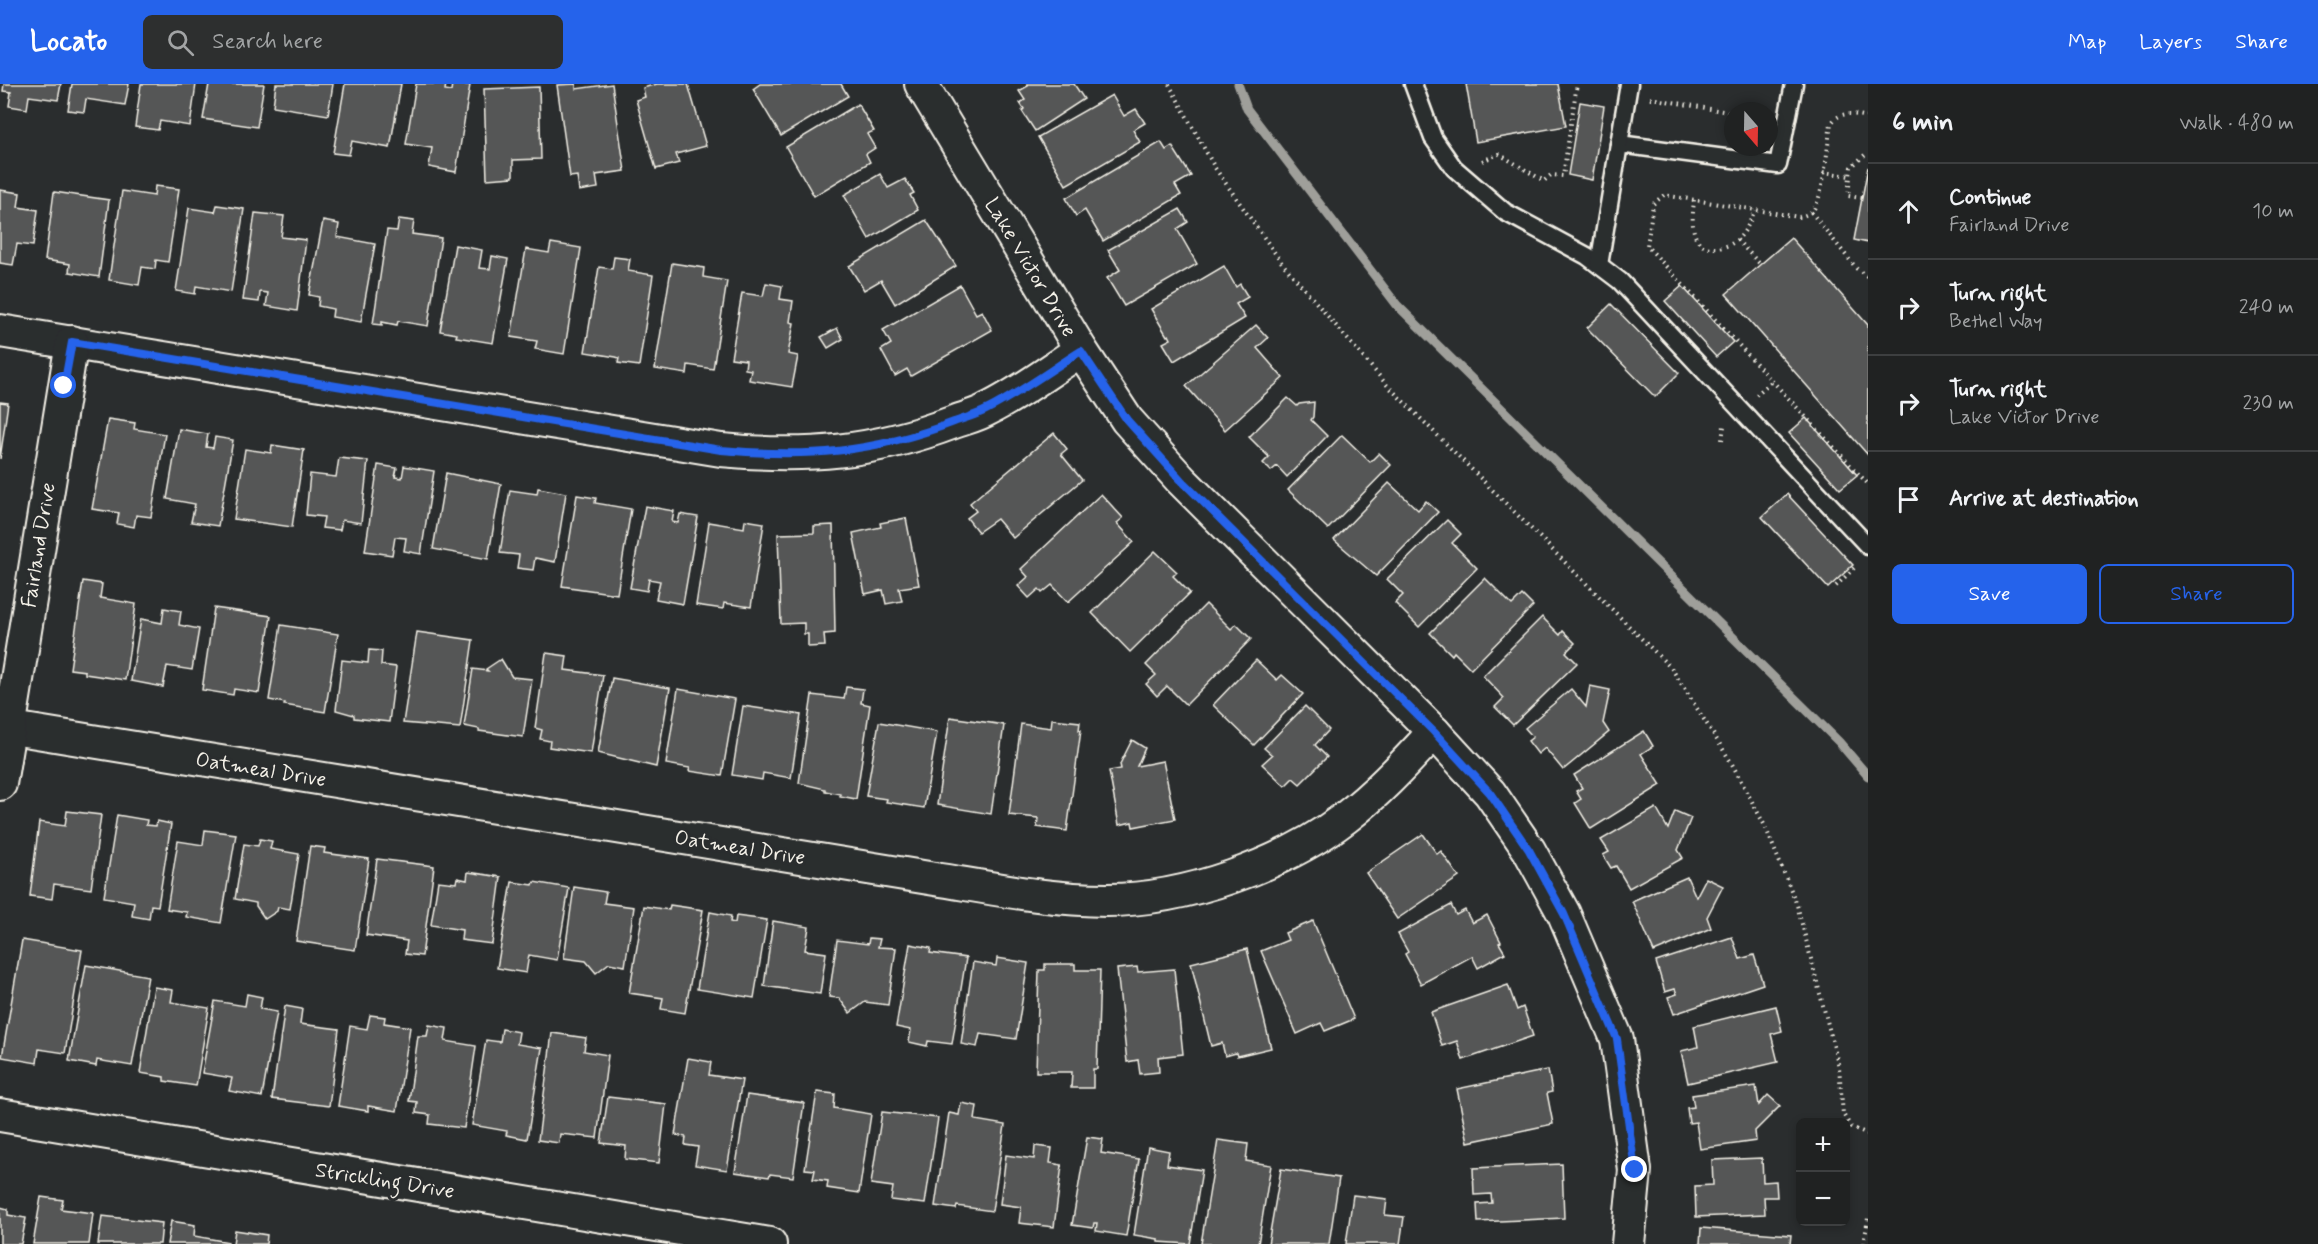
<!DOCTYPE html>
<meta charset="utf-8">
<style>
body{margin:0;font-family:Mynerve,sans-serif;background:#2d2f2f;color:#f1f3f6}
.controls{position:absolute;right:18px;bottom:18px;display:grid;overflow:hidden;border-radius:9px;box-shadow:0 3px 9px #0003}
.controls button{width:54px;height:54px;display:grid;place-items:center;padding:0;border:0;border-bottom:2px solid #3d3f40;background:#202222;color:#f1f3f6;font:30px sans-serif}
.compass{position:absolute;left:1724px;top:18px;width:54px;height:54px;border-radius:50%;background:#202222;box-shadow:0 3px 9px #0003;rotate:160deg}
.stop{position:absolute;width:18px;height:18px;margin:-14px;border:4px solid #2563eb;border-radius:50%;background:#fff}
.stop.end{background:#2563eb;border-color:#fff;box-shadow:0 2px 6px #0008}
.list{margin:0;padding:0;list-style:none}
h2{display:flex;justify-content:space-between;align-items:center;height:78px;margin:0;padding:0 24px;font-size:26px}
h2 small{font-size:20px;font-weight:400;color:#a2a4a5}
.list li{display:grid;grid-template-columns:39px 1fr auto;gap:18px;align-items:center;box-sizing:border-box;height:96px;padding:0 24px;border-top:2px solid #3d3f40}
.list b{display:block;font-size:22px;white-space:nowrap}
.list p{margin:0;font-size:20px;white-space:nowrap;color:#a2a4a5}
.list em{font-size:20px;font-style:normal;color:#a2a4a5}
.actions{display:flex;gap:12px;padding:18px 24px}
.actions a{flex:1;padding:14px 0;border:2px solid #2563eb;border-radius:9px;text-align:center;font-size:21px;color:#2563eb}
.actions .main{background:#2563eb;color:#fff}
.icon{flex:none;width:33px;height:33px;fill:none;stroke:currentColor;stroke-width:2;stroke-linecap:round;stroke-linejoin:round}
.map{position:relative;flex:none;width:1868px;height:1160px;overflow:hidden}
header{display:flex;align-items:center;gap:36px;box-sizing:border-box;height:84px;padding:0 30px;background:#2563eb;color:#fff}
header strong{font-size:28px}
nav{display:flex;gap:33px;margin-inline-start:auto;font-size:21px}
.search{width:420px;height:54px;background:#2d2f2f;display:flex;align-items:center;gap:15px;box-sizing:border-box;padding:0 21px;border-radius:9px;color:#a2a4a5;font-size:22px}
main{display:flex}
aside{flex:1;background:#202222}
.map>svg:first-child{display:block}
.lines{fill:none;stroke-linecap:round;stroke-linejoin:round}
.stream{stroke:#9f9f9a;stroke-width:9}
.building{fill:#555756;stroke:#f4f1e8;stroke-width:1.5}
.service-casing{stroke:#f4f1e8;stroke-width:21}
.minor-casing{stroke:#f4f1e8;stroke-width:36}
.path{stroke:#f4f1e8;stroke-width:4;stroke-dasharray:1.5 4.5;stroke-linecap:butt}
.service{stroke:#2a2d2e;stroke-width:16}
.minor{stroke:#2a2d2e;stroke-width:32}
.route{stroke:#2563eb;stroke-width:8}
.labels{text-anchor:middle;stroke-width:6;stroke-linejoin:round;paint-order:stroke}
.street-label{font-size:21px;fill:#f4f1e8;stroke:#2a2d2e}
</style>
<header>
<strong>Locato</strong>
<div class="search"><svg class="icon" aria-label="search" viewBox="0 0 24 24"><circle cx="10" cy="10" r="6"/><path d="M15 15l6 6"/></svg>Search here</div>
<nav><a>Map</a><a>Layers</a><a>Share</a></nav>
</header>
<main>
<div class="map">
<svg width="1868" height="1160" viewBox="0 0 1868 1160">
<rect width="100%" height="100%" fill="#2a2d2e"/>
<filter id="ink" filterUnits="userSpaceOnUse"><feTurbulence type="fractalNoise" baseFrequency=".0167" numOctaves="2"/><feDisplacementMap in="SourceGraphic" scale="12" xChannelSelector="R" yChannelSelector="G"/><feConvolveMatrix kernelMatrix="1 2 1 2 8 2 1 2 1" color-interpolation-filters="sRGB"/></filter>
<g filter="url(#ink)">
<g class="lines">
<polyline class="stream" points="1238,0 1247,25 1397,221 1839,658 1868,692"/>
</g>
<g class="building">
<polygon points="4,0 61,0 58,16 29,12 27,25 9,22 11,8 3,7"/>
<polygon points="72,0 129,0 125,21 86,15 84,28 68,26"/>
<polygon points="141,0 196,0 190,42 160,37 158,46 135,43"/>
<polygon points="209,0 264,0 257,43 203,35"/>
<polygon points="276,0 333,0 328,31 273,22"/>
<polygon points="345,0 401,0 390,64 352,57 349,71 333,69"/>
<polygon points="416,0 446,0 445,6 451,7 452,0 470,1 456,88 429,83 432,64 406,60"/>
<polygon points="576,0 576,5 612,0 625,87 596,91 598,104 579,107 577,92 570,93 557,1"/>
<polygon points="657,0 688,0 706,62 676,70 679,79 656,85 636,16 645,13 643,4"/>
<polygon points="760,0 841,0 848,12 781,52 753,5"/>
<polygon points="1027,0 1074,0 1084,15 1035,47 1022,27 1024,25 1020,19 1025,16 1019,7 1028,2"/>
<polygon points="1466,0 1558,0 1566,42 1476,58"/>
<polygon points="539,3 541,75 513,76 513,93 487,95 484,5"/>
<polygon points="1112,11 1124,32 1136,25 1145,39 1133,46 1140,58 1066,101 1038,53"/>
<polygon points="1580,18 1604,22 1592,96 1568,91"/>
<polygon points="858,20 874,47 867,50 875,64 866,70 870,78 814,112 786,63"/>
<polygon points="1161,58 1166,66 1172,62 1191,92 1175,101 1181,111 1103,157 1085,126 1076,132 1066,114"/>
<polygon points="1868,83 1868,159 1854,156"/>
<polygon points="880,90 888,104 905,95 914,109 910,111 918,126 869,155 844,111"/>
<polygon points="155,102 179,105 168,178 156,176 155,185 142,183 139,201 109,196 122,107 154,112"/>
<polygon points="0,106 20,109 18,123 38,126 33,162 17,160 13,181 0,179"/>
<polygon points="54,108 109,116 99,193 69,188 70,180 45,176"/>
<polygon points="217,121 244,125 231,208 196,202 195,210 176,207 189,124 215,128"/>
<polygon points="1180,125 1188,138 1177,145 1197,180 1124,222 1107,194 1120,186 1108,166"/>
<polygon points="255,129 284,132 281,153 306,156 297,227 266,222 268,209 260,208 259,218 243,216"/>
<polygon points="399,135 414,137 412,150 441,154 428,242 398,237 397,241 382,238 382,241 373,240 387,146 397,147"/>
<polygon points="926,136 956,182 895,220 881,196 864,206 849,182"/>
<polygon points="323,137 339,140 337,153 375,160 361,238 332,233 333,225 318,222 319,213 309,211"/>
<polygon points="1791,154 1868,241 1868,371 1726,210"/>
<polygon points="551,159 581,164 564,270 535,265 537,257 511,253 526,165 549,169"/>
<polygon points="455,161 482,166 479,184 490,185 492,172 508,175 493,259 456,253 457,250 440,247"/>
<polygon points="614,173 630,175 628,187 653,191 639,282 618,279 619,274 616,273 585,268 599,183 612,185"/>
<polygon points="672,179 704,184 703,193 727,197 713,285 688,281 687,290 655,285"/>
<polygon points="1224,182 1236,203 1240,200 1248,213 1236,220 1245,234 1174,277 1163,259 1171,255 1169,251 1167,252 1151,225"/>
<polygon points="766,199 782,202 780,215 793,217 790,238 794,239 788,270 798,272 792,303 749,296 751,286 745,285 746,276 731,274 742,209 763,212"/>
<polygon points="960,201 976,230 982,227 992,246 911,292 907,285 895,292 881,266 891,260 883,246"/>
<polygon points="1682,202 1733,258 1716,273 1665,217"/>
<polygon points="1611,220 1679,289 1655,313 1587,244"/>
<polygon points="1256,241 1268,254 1257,264 1283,294 1225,346 1186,302"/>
<polygon points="837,244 843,255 828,264 821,253"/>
<polygon points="1288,314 1297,322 1299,320 1314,318 1313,333 1311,336 1327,352 1287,393 1277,382 1271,387 1263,379 1269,373 1249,353"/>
<polygon points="0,318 8,319 0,375"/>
<polygon points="1806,334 1857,391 1840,405 1789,349"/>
<polygon points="108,335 135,339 134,345 165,350 151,433 136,431 134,443 117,440 119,429 92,425"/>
<polygon points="179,345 208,350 206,363 213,364 215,353 233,356 218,442 191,438 195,420 167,415"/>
<polygon points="1054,349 1067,365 1061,370 1082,396 1013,454 997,435 978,448 967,434 976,427 970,419"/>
<polygon points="1342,351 1370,378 1379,369 1391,381 1328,445 1288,406"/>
<polygon points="272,361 304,366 292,443 234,435 245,365 271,369"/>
<polygon points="339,374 368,377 361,439 342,436 340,446 322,444 324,433 306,431 310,390 336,393"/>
<polygon points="378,381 397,384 395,393 402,394 404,382 434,387 421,470 404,467 406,454 395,453 392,471 365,467"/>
<polygon points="446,389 501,400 488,475 433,465"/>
<polygon points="1389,399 1418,426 1426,417 1438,428 1376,492 1334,456"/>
<polygon points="538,404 566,409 555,478 535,474 533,486 517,484 519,471 500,469 510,406 537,410"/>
<polygon points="1101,410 1123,434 1117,439 1134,458 1068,518 1052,501 1042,509 1039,505 1029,514 1018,502 1028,493 1021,485"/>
<polygon points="1787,410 1853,481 1828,504 1762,433"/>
<polygon points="577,411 596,414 595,419 631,425 617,510 562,502"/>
<polygon points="645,422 674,427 672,438 678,439 680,430 698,433 683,520 656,515 660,497 649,495 647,507 630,504"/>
<polygon points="906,434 919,501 899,504 902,517 886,520 883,506 865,510 853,449 881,443 880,439"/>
<polygon points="745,436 764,439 751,523 724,519 723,525 696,521 709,438 744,444"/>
<polygon points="1447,436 1461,450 1452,459 1477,484 1419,543 1395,519 1403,511 1387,495"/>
<polygon points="833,441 835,549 824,550 825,562 808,563 808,550 804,550 804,539 781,540 778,450 814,449 814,442"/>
<polygon points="1155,467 1177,488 1173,492 1190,509 1130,568 1092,529"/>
<polygon points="1485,494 1512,521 1522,511 1533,522 1471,585 1454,568 1452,571 1430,549"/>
<polygon points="83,497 102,500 100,514 136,520 125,596 85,590 85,587 70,585"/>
<polygon points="1206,520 1231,545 1236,540 1251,555 1186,621 1167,602 1157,612 1146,600 1156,591 1146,581"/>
<polygon points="164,524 181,527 179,541 199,545 192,586 167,582 163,603 131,597 141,535 162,539"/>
<polygon points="214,524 271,532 259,609 234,605 233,611 202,606"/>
<polygon points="1542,533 1560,551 1563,547 1575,559 1566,568 1577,579 1513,641 1495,623 1504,614 1483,592"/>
<polygon points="281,541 338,550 325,628 284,621 285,619 269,616"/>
<polygon points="417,548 473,556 460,644 403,639"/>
<polygon points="369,566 382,567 381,581 396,583 389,638 354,634 354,631 336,626 342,576 368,579"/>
<polygon points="546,569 567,572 565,586 603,591 591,669 549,663 550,657 540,655 542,646 535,644"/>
<polygon points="501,575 512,593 532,595 523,653 479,647 479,645 464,642 473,585 488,587 486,585"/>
<polygon points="1256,576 1277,596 1282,591 1303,610 1254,661 1213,621"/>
<polygon points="612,594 670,604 656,683 598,669"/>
<polygon points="1590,602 1610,606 1603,639 1609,648 1563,686 1545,664 1538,670 1528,657 1533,653 1525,644 1571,605 1586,623"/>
<polygon points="846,603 863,605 861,619 870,621 856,715 840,712 840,710 825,707 825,705 799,699 812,611 844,615"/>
<polygon points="678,605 735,615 722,692 689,687 690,684 666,680"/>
<polygon points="743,622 801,631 791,694 763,689 762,696 732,691"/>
<polygon points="1305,622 1329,646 1315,661 1327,673 1300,700 1293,694 1285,702 1262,680 1272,671 1264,664"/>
<polygon points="950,633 1004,641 991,730 937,721"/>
<polygon points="1052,635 1080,638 1079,646 1081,646 1067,747 1037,743 1038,734 1009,731 1021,640 1051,644"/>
<polygon points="879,638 937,648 924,724 886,718 887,715 866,712"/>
<polygon points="1644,647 1653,662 1641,670 1661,701 1591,745 1575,719 1581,715 1576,707 1582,704 1574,691"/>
<polygon points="1132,656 1145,664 1137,682 1163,677 1175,735 1133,743 1132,738 1119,741 1109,687 1121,685 1120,680"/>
<polygon points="1656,724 1668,745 1675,727 1691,734 1678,766 1683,774 1629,804 1616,782 1611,784 1603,771 1609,768 1601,756"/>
<polygon points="67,727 101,731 91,805 54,800 52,815 30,812 39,738 65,742"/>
<polygon points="117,731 147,736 146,741 156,742 157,737 171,740 158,822 151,821 149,835 132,832 134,818 104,813"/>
<polygon points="205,746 236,750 221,839 186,833 187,828 167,825 178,757 203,761"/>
<polygon points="1423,750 1437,770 1441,767 1459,793 1397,835 1366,789"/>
<polygon points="260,755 272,757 270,765 299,770 290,825 278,823 277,827 265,835 256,822 256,819 235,815 244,760 258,762"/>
<polygon points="310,762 325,764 324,769 369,775 355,866 296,857"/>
<polygon points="377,775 434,782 422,872 405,870 407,857 366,851"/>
<polygon points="468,788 501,793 492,860 461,856 462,846 431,841 438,797 456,799 457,794 467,796"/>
<polygon points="1687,793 1696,813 1706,794 1723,802 1707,833 1711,844 1654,868 1632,817"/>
<polygon points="512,798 533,801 534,798 569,804 557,876 529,871 526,889 497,884"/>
<polygon points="574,803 606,808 604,819 634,823 625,882 609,879 596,889 586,877 564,874"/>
<polygon points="670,821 703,826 685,929 661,925 663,914 629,909 644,822 669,826"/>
<polygon points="1451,821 1456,831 1465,826 1472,839 1487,831 1501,858 1499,859 1505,869 1478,884 1472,872 1421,900 1405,870 1408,868 1398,850"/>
<polygon points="710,828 731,832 730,838 735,839 736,832 767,836 754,914 697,905"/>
<polygon points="773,837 809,843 805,866 826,869 820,910 764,902"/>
<polygon points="1313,837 1354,935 1325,947 1321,939 1297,950 1261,867 1288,856 1285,849"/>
<polygon points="1732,853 1740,875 1754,871 1763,900 1674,930 1668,913 1677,910 1675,905 1665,908 1656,878"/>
<polygon points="869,854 880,855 878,863 896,864 888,921 865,918 850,929 839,914 829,913 837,856 868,860"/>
<polygon points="22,856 82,866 65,969 39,965 37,979 2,973"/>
<polygon points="910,860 931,864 930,869 966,874 952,960 928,957 927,962 909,958 911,946 896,943"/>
<polygon points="1247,865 1271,964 1237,972 1236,969 1225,972 1222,959 1211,962 1191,879"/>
<polygon points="997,874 1028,879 1016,955 980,950 977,963 961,960 973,878 996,882"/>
<polygon points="1045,880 1075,880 1075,886 1100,886 1097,985 1093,985 1093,1004 1071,1004 1072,988 1036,988 1039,886 1045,886"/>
<polygon points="86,881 148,892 132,982 97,976 96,982 69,977"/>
<polygon points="1137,883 1138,888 1174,885 1183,970 1158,973 1159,988 1140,990 1138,976 1127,978 1117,885"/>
<polygon points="1508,901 1517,926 1523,923 1533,952 1463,976 1457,957 1442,962 1431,928"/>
<polygon points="154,903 173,906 171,918 209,924 196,1002 164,997 164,993 140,989"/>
<polygon points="247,910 262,913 260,925 277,928 262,1013 229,1007 232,994 202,989 215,917 245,922"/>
<polygon points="285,922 302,925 300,940 339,945 329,1022 272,1015"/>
<polygon points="1776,922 1782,947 1771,950 1778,978 1688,999 1681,967 1698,963 1694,942"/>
<polygon points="370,931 385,933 384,939 410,943 397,1027 368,1022 368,1027 338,1022 350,942 367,945"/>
<polygon points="429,941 447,944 445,957 476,962 464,1044 429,1040 430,1031 416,1029 417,1018 409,1017 418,952 427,952"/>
<polygon points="502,945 519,948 517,960 542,964 527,1055 506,1051 507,1047 472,1041 486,956 500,958"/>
<polygon points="552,949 586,954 584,967 608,971 597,1054 560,1050 559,1059 538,1056"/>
<polygon points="688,974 711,978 709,991 742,996 727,1086 695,1081 698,1063 685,1061 686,1053 675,1051"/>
<polygon points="1548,986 1552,1008 1547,1009 1553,1040 1468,1058 1457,1005"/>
<polygon points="1756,1002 1759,1021 1768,1011 1780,1022 1755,1047 1756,1057 1700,1065 1696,1038 1689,1039 1687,1024 1694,1023 1692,1011"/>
<polygon points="817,1008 835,1010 834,1024 871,1030 859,1109 827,1104 828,1097 813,1095 815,1086 805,1085"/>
<polygon points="747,1011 804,1019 793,1093 770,1090 769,1093 735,1088"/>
<polygon points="608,1013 666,1020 659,1079 625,1075 626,1062 601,1059"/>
<polygon points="961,1019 977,1022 975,1036 1005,1041 992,1127 957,1122 956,1125 935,1122 949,1029 959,1031"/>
<polygon points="882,1028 938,1034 925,1120 891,1116 893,1103 871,1100"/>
<polygon points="1087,1053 1103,1055 1101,1069 1139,1075 1126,1152 1096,1147 1097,1139 1094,1139 1093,1144 1072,1141"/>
<polygon points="1218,1056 1248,1060 1246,1077 1271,1081 1258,1160 1201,1160"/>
<polygon points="1035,1062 1052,1064 1050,1079 1062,1081 1054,1143 1019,1139 1021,1123 1000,1120 1006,1071 1034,1075"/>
<polygon points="1148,1063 1169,1067 1167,1081 1202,1086 1190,1160 1158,1158 1158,1155 1134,1151"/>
<polygon points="1762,1074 1763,1098 1776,1097 1777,1113 1764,1113 1765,1130 1696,1133 1695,1102 1713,1101 1712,1076"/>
<polygon points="1562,1080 1564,1134 1478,1138 1477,1120 1492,1119 1491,1110 1474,1111 1473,1084"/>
<polygon points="1281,1085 1339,1094 1329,1160 1268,1160"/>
<polygon points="1353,1111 1387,1115 1385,1131 1404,1133 1400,1160 1346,1160"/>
<polygon points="41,1113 63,1116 61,1125 93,1129 89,1160 33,1160"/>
<polygon points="0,1123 8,1125 8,1131 26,1134 21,1160 0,1160"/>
<polygon points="102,1132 162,1139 160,1160 98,1160"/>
<polygon points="171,1137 195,1141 194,1152 228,1158 228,1160 167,1160"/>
<polygon points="1701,1144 1791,1151 1790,1160 1700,1160"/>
<polygon points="235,1146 267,1151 266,1160 233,1160"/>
</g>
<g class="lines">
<defs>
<g id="service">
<polyline points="1413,0 1433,54 1454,84 1505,128 1587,172 1620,197 1868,462"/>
<polyline points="1619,60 1778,81 1794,0"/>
<polyline points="1599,181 1629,0"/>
</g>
<g id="minor">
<polyline points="921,0 1081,266 1127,336 1181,396 1434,648 1490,709 1529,766 1564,830 1617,955 1635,1086 1628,1160"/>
<path d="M0,247L721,366C806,374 873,369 954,338C965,334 978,331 988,325C1019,310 1052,285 1081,266"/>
<path d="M0,642L935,795C991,804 1049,816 1107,816C1185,816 1283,781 1345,734C1378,709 1406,678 1434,648"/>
<polyline points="0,700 72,258"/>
<polyline points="0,1031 770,1160"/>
</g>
</defs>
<use href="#service" class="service-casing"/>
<use href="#minor" class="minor-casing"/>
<g class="path">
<polyline points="1169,0 1215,84 1282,179 1387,301 1672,585 1731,678 1765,742 1797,821 1839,983 1843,1030 1851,1043 1868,1050"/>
<polyline points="1650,14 1733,29"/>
<path d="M1868,33C1853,30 1840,26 1831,40C1827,62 1825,105 1815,123C1812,129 1806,131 1799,133L1664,111L1653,120L1647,162L1868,400"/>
<polyline points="1482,77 1499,70 1544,97 1551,91 1563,92 1577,0"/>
<polyline points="1823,88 1850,92"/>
<polyline points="1862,114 1848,112 1851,83 1868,68"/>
<path d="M1694,116C1693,128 1690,148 1699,158C1703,164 1710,164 1717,164C1739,162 1747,145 1755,126"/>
<polyline points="1811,128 1857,185 1868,193"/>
<polyline points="1737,156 1760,180"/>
<polyline points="1756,311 1772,297"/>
<polyline points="1722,356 1724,342"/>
<polyline points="1836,502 1856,482"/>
<polyline points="1864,1160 1868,1134"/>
</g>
<use href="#service" class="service"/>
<use href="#minor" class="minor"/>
</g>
</g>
<g class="lines" filter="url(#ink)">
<path class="route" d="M64,302L72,258L721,366C806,374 873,369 954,338C965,334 977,331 988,325C1018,310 1052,285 1081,267L1127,336L1181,396L1434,648L1490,709L1529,766L1564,830L1617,955L1635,1086"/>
</g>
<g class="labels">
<g class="street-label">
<text transform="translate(1031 183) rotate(59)" y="7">Lake Victor Drive</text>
<text transform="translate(38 461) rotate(-81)" y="7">Fairland Drive</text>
<text transform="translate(261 685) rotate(9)" y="7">Oatmeal Drive</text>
<text transform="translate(740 763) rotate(9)" y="7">Oatmeal Drive</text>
<text transform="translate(385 1096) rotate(9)" y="7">Strickling Drive</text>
</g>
</g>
</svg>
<div class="controls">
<button>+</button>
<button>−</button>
</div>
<svg class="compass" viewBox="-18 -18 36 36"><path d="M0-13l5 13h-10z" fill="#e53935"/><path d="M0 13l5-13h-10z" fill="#a2a4a5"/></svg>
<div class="stop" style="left:64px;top:302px"></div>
<div class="stop end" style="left:1635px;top:1086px"></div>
</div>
<aside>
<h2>6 min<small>Walk · 480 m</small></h2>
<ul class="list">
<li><svg class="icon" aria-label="ahead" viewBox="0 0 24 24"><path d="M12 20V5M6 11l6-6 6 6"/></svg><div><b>Continue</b><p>Fairland Drive</p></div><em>10 m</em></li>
<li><svg class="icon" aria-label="right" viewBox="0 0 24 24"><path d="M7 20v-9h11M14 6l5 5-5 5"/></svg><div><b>Turn right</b><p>Bethel Way</p></div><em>240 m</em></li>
<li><svg class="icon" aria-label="right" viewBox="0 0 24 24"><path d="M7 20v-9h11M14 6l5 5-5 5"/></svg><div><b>Turn right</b><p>Lake Victor Drive</p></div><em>230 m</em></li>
<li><svg class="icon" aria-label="arrive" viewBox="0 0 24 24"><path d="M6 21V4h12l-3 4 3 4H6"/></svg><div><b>Arrive at destination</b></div></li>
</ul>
<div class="actions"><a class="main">Save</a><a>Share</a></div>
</aside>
</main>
